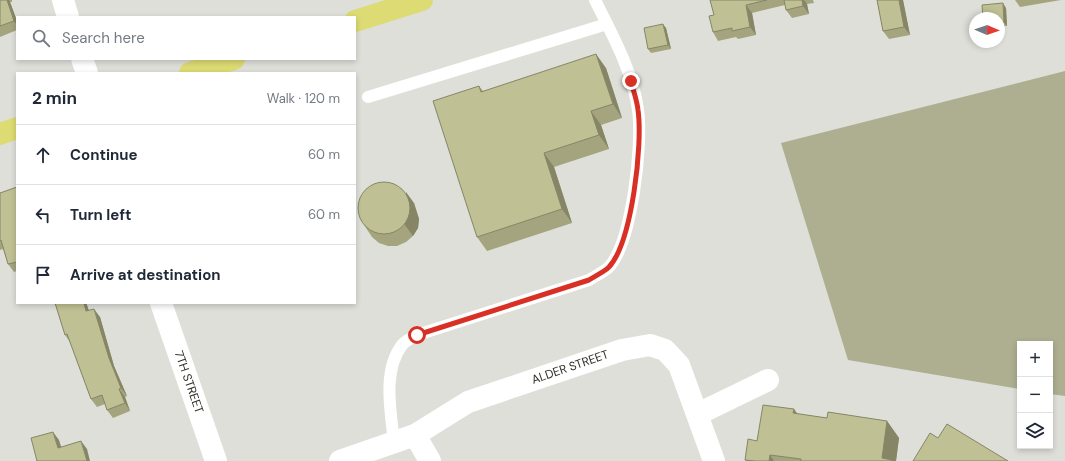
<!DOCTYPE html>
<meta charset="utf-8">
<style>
body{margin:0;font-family:"DM Sans",sans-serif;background:#f6f6f7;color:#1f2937}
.controls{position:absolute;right:12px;bottom:12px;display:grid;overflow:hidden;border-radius:0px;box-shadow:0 2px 6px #0003}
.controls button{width:36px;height:36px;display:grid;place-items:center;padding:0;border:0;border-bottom:1px solid #e0e1e3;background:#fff;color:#1f2937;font:20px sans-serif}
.compass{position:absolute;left:969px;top:12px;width:36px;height:36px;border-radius:50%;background:#fff;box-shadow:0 2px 6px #0003;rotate:92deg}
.stop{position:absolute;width:12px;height:12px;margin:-9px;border:3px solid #d93025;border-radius:50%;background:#fff}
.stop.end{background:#d93025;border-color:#fff;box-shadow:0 1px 4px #0008}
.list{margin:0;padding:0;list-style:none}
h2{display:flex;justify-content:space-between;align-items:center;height:52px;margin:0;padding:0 16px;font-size:17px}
h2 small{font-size:13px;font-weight:400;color:#747a83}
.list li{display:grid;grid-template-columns:26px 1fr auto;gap:12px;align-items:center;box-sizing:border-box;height:60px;padding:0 16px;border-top:1px solid #e0e1e3}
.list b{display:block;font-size:15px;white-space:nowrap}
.list em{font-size:13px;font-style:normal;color:#747a83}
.icon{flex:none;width:22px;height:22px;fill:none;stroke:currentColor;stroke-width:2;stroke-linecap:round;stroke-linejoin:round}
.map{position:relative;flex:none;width:1065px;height:461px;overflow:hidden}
.search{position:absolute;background:#fff;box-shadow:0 2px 6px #0003;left:16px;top:16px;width:340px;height:44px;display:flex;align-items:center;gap:10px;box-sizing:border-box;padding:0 14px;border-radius:0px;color:#747a83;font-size:15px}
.panel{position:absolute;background:#fff;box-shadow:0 2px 6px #0003;left:16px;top:72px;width:340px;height:232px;border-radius:0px}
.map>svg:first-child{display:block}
.green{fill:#aeaf91}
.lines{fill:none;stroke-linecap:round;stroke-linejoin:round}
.service{stroke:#fff;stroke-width:12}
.minor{stroke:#fff;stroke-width:22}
.primary{stroke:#dddb73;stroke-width:22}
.wall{fill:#a4a57e}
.shaded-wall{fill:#868667}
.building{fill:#bfc093;stroke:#868667}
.route{stroke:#d93025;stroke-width:5}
.labels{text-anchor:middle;stroke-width:3;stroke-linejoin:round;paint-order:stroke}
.street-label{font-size:12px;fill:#2f2f2d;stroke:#fffffe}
</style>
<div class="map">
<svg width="1065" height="461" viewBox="0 0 1065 461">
<rect width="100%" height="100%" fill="#dfdfda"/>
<polygon class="green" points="1065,71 1065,396 1050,394 1050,344 1020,344 1020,389 848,360 781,143"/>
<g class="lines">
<g class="service">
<polyline points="368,97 607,24"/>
<path d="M394,442C391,413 382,371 402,345C405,341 412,338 417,335L589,280C595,276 604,272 609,267C632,242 643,144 638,110C633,72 612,34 595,0"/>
</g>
<g class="minor">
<polyline points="63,0 68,17"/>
<polyline points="82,59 87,73"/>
<polyline points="161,303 216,461"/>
<polyline points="698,414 768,380"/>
<polyline points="415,435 430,461"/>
<polyline points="340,461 415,435 468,402 622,350 650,345 665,350 679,365 714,461"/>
</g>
<g class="primary">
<polyline points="355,21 422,0"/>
<polyline points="190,73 234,59"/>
<polyline points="0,134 17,128"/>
</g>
</g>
<g class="wall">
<polygon points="0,0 12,0 12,2 10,2 17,21 17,30 0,37"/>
<polygon points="710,0 813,0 814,3 807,4 809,14 792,18 786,10 785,5 752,13 756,35 738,39 736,37 718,41 713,32 714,15"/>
<polygon points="877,0 903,0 910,35 889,39 883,31"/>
<polygon points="1015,0 1061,0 1020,7"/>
<polygon points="1006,8 1007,26 999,26 999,18"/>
<polygon points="666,28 671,49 651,53 648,49"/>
<polygon points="606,68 622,118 601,125 609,149 554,167 572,223 487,251 477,237 479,86 483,91"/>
<polygon points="17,187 17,271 14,272 8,264 3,249 0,250 0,193"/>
<polygon points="414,203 419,219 418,228 413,236 406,242 397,246 388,246 379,243 372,237 364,225"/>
<polygon points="55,303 86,303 89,311 100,317 114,366 127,396 125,397 130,411 113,418 107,410 105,404 97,407 91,399 70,342 65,335"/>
<polygon points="798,414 827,418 887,421 899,438 896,461 746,461 745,460 757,441"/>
</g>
<g class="shaded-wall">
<polygon points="7,0 9,0 10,2 17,21 17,25 14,21"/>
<polygon points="802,0 804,0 807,4 809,14 803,6"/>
<polygon points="899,0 903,0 910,35 904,27"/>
<polygon points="1003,3 1006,8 1007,26 1004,22"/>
<polygon points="746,5 752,13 756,35 750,27"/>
<polygon points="663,24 666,28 671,49 668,45"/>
<polygon points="596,54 606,68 622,118 613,104"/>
<polygon points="591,111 601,125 609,149 599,135"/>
<polygon points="544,153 554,167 572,223 562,209"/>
<polygon points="406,192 414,203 419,219 418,228 413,236 405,225"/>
<polygon points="84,303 86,303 87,305 92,320 86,311"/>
<polygon points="94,309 100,317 114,366 127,396 121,388 109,358"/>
<polygon points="119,389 125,397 130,411 125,403"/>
<polygon points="794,409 806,426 793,413"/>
<polygon points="887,421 899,438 896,461 884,461 882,458"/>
<polygon points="53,432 59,440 64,456 58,448"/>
<polygon points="81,441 87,449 90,461 87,461"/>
<polygon points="770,455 774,461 769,461"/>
</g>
<g class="building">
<polygon points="0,0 7,0 14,21 0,26"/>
<polygon points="710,0 767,0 746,5 750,27 732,31 732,28 713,32 709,16 714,15"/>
<polygon points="784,0 802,0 803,6 786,10"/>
<polygon points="877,0 899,0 904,27 883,31"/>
<polygon points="1003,3 1004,22 999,22 999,18 983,18 982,5"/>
<polygon points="663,24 668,45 648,49 644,28"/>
<polygon points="596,54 613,104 591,111 599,135 544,153 562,209 477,237 433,101 479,86 481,92"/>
<circle cx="384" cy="208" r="26"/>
<polygon points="17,187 17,262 8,264 1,240 0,241 0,193"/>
<polygon points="55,303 84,303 86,311 94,309 109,358 121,388 119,389 125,403 107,410 102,395 91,399 67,334 65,335"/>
<polygon points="763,405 794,409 793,413 827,418 828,412 887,421 882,458 892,460 891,461 801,461 801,459 770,455 769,461 755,461 745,460 748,439 757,441"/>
<polygon points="947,424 1008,461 913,461 930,433 938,438"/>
<polygon points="53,432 58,448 81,441 87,461 37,461 31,438"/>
</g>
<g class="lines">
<path class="route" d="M417,335L589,280C595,276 604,272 609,267C632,242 643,144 638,110C637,100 633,90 631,81"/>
</g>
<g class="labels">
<g class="street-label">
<text transform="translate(570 367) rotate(-19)" y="4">ALDER STREET</text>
<text transform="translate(189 382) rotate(71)" y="4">7TH STREET</text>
</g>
</g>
</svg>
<div class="controls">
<button>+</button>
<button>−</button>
<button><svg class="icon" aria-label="layers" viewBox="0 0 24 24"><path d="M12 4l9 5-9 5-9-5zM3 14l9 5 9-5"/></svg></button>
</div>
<svg class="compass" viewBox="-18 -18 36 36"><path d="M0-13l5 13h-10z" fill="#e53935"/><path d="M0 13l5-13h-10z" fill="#747a83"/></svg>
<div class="stop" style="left:417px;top:335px"></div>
<div class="stop end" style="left:631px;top:81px"></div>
<div class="search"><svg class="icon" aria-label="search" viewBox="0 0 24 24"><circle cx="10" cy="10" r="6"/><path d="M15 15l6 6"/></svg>Search here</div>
<section class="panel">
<h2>2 min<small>Walk · 120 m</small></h2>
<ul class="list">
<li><svg class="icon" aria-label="ahead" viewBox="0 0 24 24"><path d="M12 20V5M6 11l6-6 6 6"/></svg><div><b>Continue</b></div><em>60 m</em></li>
<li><svg class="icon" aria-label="left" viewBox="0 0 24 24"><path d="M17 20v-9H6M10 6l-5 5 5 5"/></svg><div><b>Turn left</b></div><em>60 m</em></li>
<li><svg class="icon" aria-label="arrive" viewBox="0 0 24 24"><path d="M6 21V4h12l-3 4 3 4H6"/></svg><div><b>Arrive at destination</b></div></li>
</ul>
</section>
</div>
